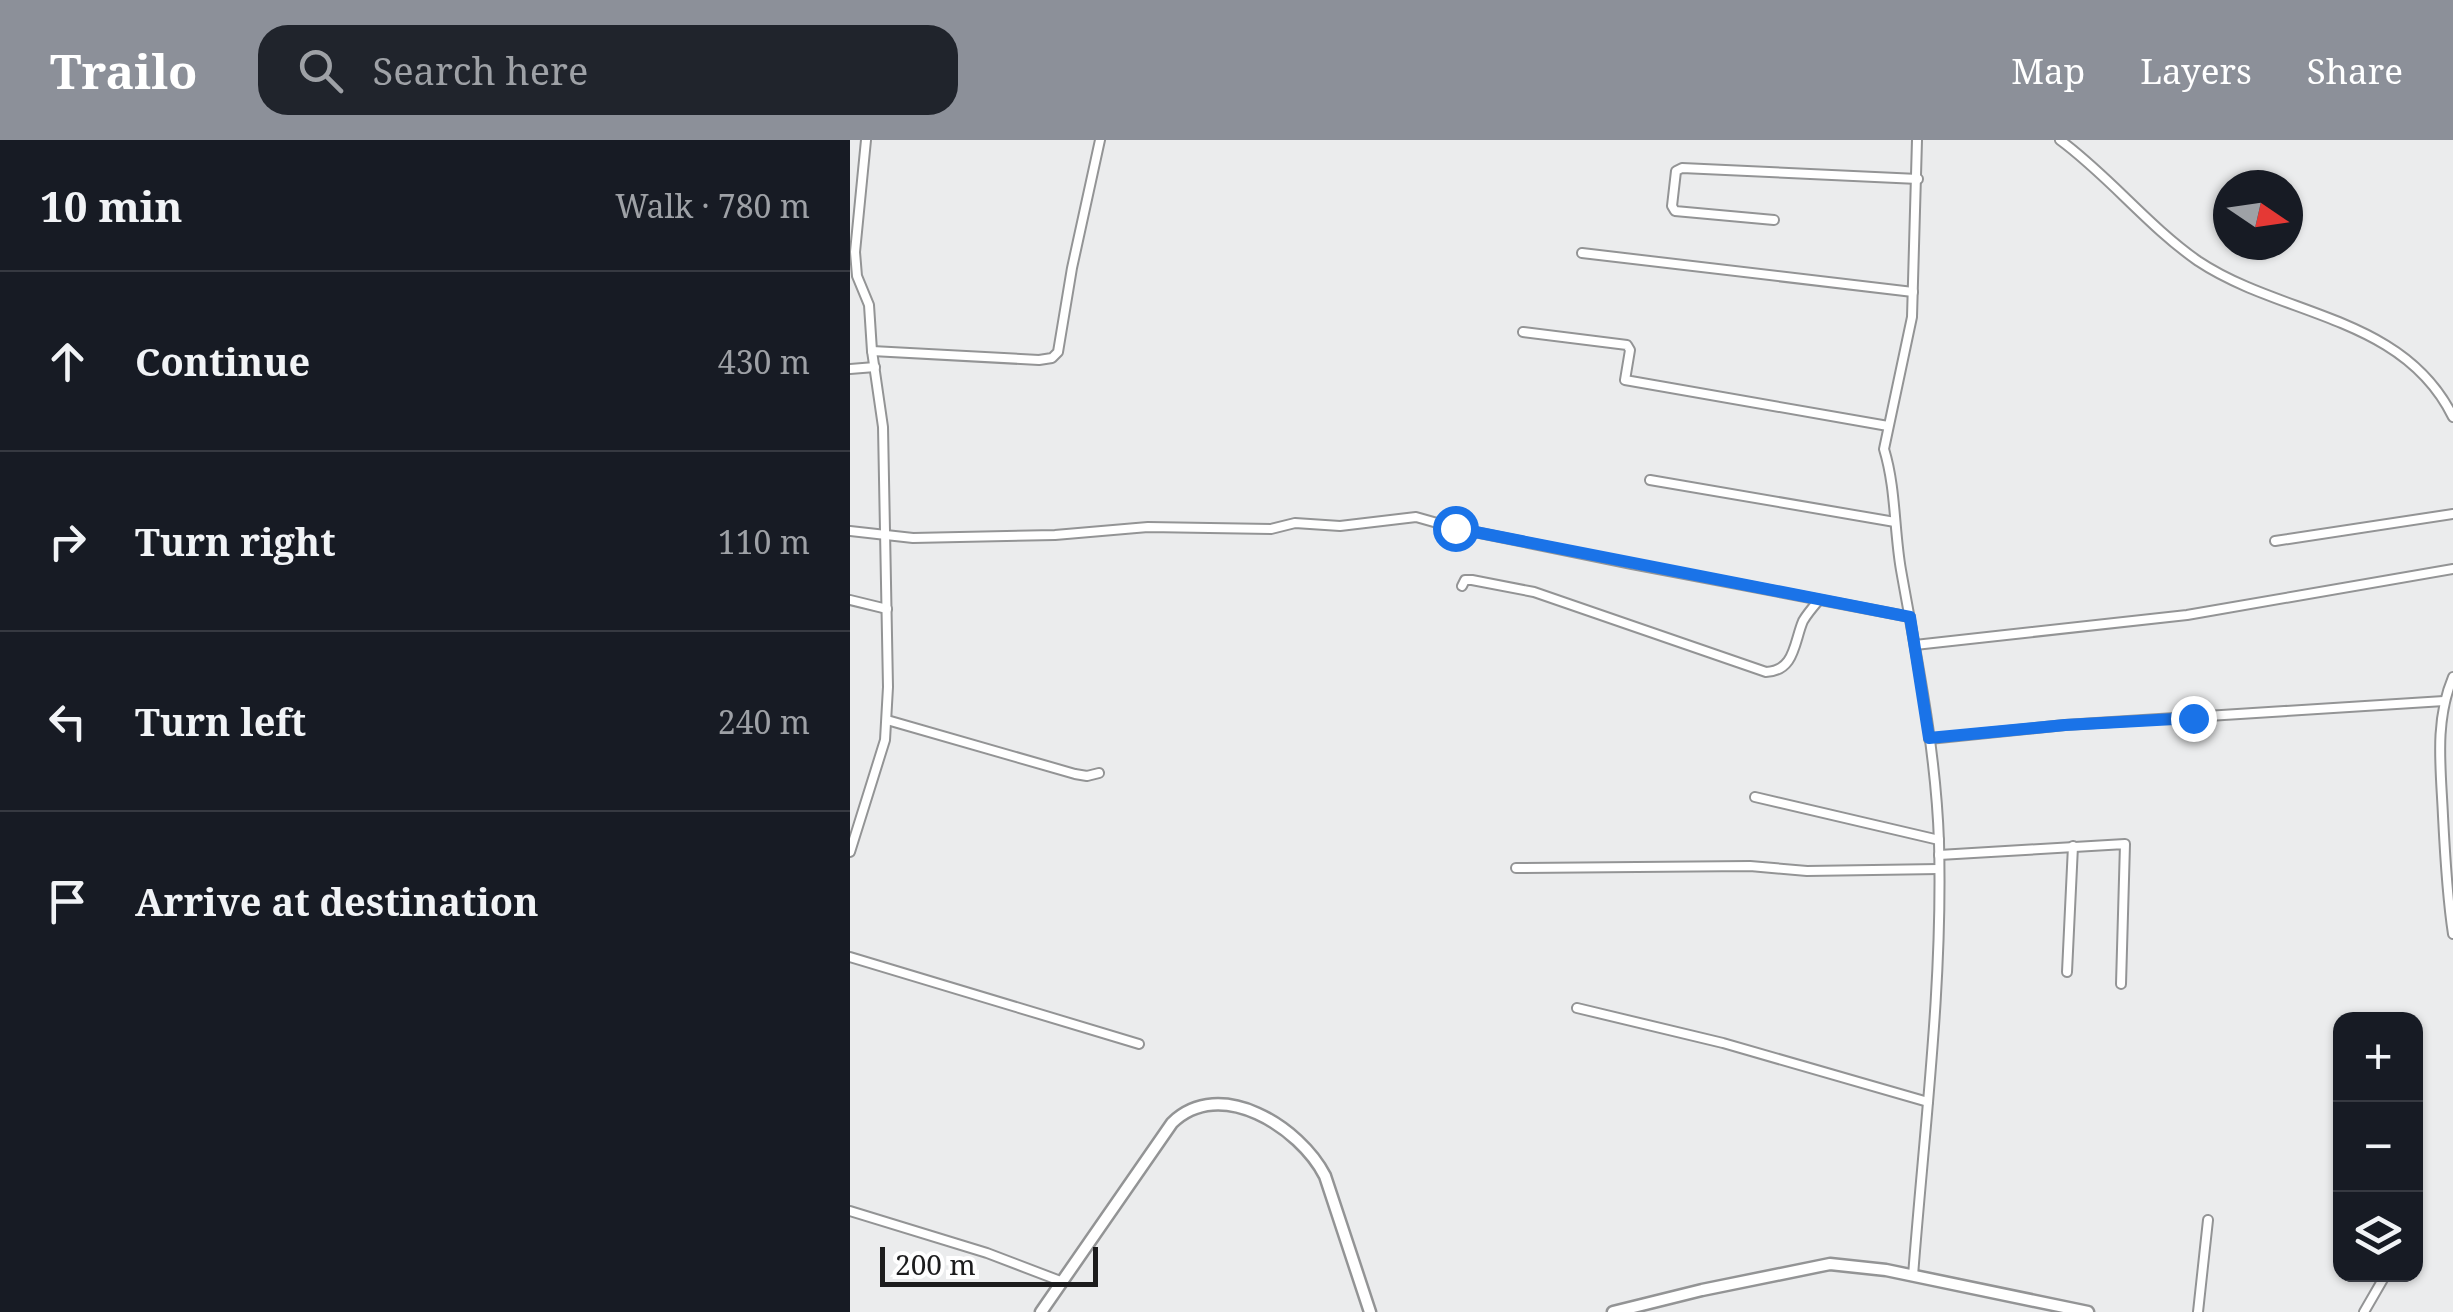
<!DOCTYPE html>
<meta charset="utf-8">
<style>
body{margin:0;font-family:"Noto Serif",serif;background:#20242c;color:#f1f3f6}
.controls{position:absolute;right:30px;bottom:30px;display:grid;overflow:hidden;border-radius:20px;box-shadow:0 2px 8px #0004}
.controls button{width:90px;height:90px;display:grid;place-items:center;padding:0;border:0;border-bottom:2px solid #363941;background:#171b24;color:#f1f3f6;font:50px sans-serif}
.compass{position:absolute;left:1363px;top:30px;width:90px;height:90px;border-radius:50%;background:#171b24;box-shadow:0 2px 8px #0004;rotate:103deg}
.scale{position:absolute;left:30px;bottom:25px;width:218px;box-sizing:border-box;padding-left:10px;border:5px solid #1c1c1d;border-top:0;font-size:28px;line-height:35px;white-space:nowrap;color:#1c1c1d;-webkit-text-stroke:8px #fff;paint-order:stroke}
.stop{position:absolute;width:30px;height:30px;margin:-22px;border:8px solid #1a73e8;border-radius:50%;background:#fff}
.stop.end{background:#1a73e8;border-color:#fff;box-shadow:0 2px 10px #0008}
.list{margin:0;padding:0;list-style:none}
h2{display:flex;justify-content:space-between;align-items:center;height:130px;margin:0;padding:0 40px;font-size:42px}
h2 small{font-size:32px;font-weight:400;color:#9ea1a6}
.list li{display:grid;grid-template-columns:65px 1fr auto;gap:30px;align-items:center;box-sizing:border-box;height:180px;padding:0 40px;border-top:2px solid #363941}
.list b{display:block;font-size:38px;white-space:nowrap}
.list em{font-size:32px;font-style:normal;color:#9ea1a6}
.icon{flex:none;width:55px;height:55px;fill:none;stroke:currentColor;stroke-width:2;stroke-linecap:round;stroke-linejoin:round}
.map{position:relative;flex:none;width:1603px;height:1172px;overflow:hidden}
header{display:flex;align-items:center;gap:60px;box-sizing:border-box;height:140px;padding:0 50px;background:#8c9099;color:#fff}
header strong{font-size:48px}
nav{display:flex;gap:55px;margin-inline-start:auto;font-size:35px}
.search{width:700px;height:90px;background:#20242c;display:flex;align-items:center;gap:25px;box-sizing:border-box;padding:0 35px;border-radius:30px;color:#9ea1a6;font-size:38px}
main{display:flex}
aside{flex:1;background:#171b24}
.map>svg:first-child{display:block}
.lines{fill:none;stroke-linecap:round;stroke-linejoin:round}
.minor-casing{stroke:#939495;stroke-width:12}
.tertiary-casing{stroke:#939495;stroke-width:15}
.minor{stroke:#fff;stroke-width:8}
.tertiary{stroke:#fff;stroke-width:10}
.route{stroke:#1a73e8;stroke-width:12}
</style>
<header>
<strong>Trailo</strong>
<div class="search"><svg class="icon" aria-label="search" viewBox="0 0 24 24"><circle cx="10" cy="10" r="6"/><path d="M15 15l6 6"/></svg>Search here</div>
<nav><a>Map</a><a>Layers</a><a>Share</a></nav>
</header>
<main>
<aside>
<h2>10 min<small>Walk · 780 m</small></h2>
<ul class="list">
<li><svg class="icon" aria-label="ahead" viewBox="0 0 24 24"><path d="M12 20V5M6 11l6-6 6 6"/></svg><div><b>Continue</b></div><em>430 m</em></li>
<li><svg class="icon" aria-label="right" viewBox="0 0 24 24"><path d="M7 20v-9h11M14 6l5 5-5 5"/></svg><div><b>Turn right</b></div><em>110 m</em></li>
<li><svg class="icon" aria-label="left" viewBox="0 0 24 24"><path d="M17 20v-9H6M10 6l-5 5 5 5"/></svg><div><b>Turn left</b></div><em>240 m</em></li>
<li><svg class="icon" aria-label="arrive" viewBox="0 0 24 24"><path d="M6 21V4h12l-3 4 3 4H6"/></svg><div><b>Arrive at destination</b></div></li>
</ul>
</aside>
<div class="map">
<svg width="1603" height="1172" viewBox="0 0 1603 1172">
<rect width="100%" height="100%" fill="#ebeced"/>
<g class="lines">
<defs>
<g id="minor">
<path d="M1210,0C1259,36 1298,86 1348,121C1432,177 1553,175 1603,277"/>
<polyline points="924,80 825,71 822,66 826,31 832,28 1068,39"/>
<polyline points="732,113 1063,152"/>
<polyline points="673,192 777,205 780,210 775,240 1038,286"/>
<polyline points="22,211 189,220 202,218 208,212 222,128 250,0"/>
<polyline points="0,229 25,227"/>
<polyline points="800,340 1045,382"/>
<polyline points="0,391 63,398 205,395 298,387 421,389 445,383 490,386 566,377 605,388 782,424 1060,477"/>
<polyline points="1425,401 1603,374"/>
<path d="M612,446L615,440H622L684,452L916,532C945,531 944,502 953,481C957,474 963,467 969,460"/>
<polyline points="0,460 37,469"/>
<polyline points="1065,505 1337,475 1603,429"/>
<path d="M1603,537C1584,582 1591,629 1593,676C1595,716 1597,755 1603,794"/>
<polyline points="37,580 225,634 237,636 249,633"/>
<polyline points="1079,599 1215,585 1594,561"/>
<polyline points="905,657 1089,700"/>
<polyline points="0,712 35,600 38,547 33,287 22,211 19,165 7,136 5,112 16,0"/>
<polyline points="1089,715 1275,704 1271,844"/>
<polyline points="666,728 900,726 957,731 1089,729"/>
<polyline points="0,817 289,904"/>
<polyline points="1217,832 1223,706"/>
<polyline points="727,868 873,903 1078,962"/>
<polyline points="0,1071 137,1113 213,1142"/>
<path d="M1063,1136C1074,991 1093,847 1089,702C1086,610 1067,520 1051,430C1044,390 1046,348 1034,309L1062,177L1067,0"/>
<polyline points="1348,1172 1358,1080"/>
<polyline points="1514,1172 1536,1134"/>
</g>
<g id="tertiary">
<path d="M191,1172L322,983C370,936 450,987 475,1036L520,1172"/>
<polyline points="763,1172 852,1150 980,1124 1036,1130 1238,1172"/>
</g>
</defs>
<use href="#minor" class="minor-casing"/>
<use href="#tertiary" class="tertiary-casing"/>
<use href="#minor" class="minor"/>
<use href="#tertiary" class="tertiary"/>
</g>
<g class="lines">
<polyline class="route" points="605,388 1060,477 1079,598 1215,585 1343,578"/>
</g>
</svg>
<div class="controls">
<button>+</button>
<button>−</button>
<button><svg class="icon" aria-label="layers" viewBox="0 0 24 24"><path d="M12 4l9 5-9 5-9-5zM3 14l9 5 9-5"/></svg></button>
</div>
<svg class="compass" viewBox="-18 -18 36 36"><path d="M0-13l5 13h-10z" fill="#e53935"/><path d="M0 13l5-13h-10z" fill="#9ea1a6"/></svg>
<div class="scale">200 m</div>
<div class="stop" style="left:605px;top:388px"></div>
<div class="stop end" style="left:1343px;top:578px"></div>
</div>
</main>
